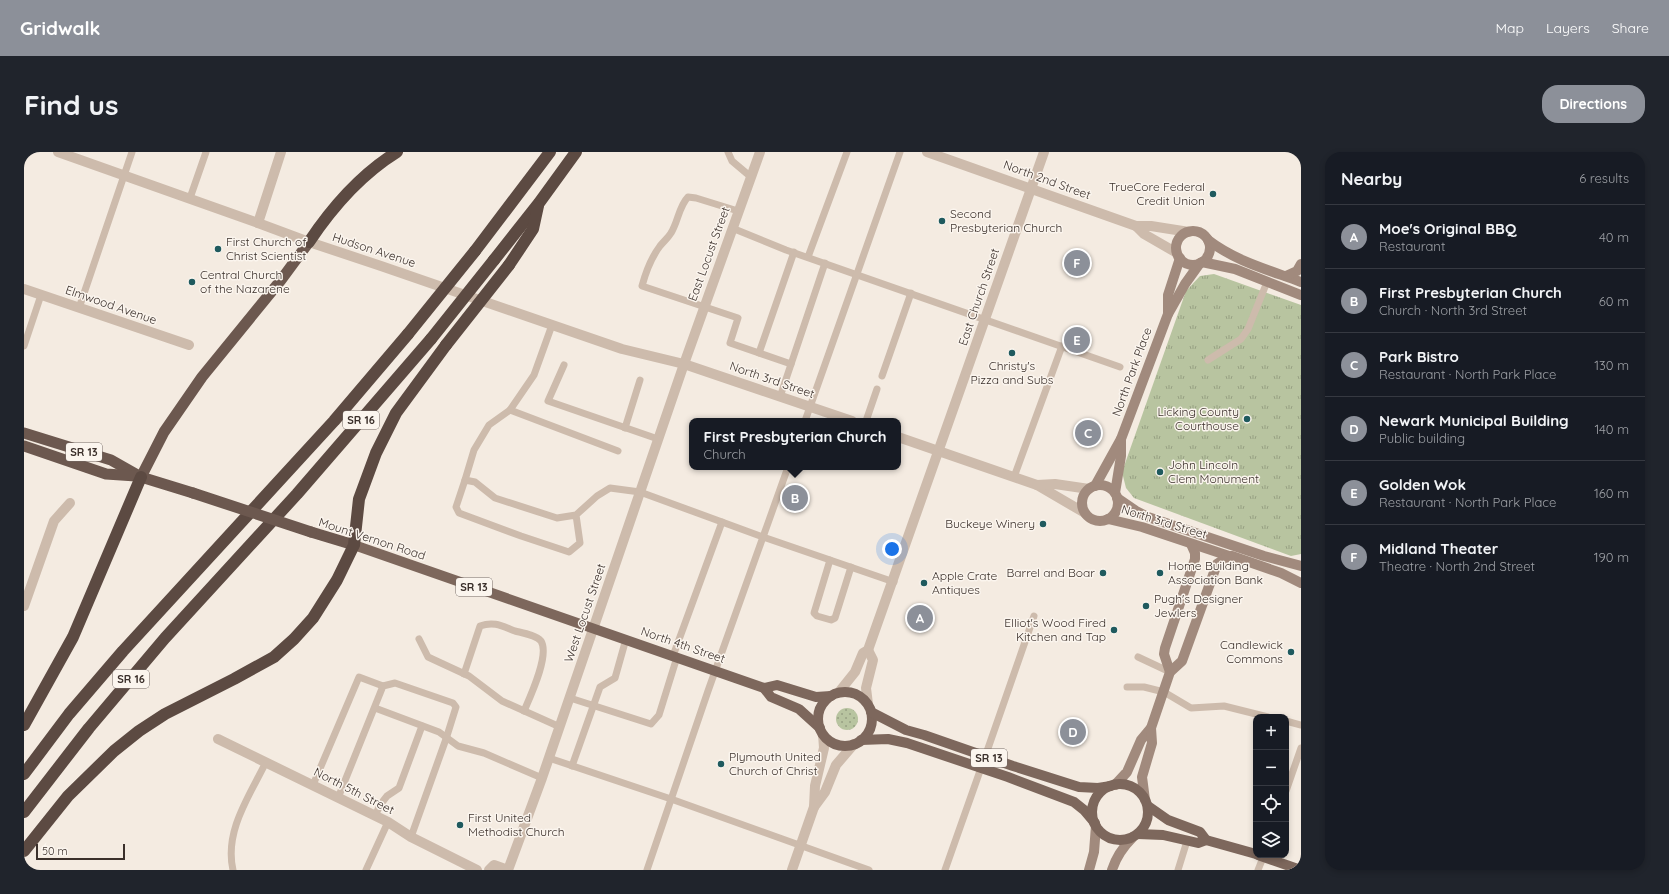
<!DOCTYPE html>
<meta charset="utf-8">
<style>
body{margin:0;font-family:Quicksand,sans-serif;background:#20242c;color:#f1f3f6}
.controls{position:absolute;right:12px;bottom:12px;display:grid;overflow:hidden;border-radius:8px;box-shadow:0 2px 6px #0003}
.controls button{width:36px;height:36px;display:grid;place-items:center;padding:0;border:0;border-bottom:1px solid #363941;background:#171b24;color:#f1f3f6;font:20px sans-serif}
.scale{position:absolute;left:12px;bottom:10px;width:89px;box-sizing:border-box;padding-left:4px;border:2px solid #3b302b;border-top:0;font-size:11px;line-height:14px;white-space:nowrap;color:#3b302b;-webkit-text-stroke:3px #fbf5ee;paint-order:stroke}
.you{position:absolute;left:868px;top:397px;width:14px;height:14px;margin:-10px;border:3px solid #fff;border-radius:50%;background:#1a73e8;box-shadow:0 0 0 6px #1a73e833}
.badge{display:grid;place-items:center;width:26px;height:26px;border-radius:50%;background:#8c9099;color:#fff;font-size:13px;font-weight:700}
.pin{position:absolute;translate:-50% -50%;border:2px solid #fff;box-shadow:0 1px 4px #0006}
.popup{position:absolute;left:665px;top:266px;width:212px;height:52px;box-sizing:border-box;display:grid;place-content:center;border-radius:8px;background:#171b24;filter:drop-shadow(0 1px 3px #0005);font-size:13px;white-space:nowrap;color:#9ea1a6}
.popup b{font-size:15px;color:#f1f3f6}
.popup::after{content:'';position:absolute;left:50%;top:100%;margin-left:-8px;border:8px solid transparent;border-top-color:#171b24}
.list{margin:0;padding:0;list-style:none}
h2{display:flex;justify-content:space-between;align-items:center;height:52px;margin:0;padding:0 16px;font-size:17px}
h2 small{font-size:13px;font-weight:400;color:#9ea1a6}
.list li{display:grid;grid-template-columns:26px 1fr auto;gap:12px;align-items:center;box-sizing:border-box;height:64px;padding:0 16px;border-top:1px solid #363941}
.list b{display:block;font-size:15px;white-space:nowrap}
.list p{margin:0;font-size:13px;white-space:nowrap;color:#9ea1a6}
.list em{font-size:13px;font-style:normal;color:#9ea1a6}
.icon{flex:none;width:22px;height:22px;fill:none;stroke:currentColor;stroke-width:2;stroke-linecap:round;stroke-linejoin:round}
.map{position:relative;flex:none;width:1277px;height:718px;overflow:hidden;border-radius:16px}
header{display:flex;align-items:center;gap:24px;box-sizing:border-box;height:56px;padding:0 20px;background:#8c9099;color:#fff}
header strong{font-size:19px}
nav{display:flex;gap:22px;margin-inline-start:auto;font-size:14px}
.intro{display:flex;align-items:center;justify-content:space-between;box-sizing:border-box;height:96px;padding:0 24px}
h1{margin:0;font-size:28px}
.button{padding:10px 18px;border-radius:16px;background:#8c9099;color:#fff;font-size:14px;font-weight:700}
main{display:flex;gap:24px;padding:0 24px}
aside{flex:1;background:#171b24;border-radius:16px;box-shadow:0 2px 6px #0003}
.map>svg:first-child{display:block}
.park{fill:url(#park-tufts)}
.garden{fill:url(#garden-dots)}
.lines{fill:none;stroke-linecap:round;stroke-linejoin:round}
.service{stroke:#cdbbac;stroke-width:7}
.minor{stroke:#cdbbac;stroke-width:10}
.tertiary{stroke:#cdbbac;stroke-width:10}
.secondary{stroke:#a18a7d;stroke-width:10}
.primary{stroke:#7d675c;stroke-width:10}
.trunk{stroke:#6c584f;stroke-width:11}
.motorway{stroke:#5c4a42;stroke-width:12}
.trunk-bridge{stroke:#6c584f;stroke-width:11}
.motorway-bridge{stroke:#5c4a42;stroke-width:12}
.poi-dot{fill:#1f5a5e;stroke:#fbf5ee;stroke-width:1.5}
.labels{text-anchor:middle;stroke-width:3;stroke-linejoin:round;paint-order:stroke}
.shield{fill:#fbf5ee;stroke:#756b66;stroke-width:1}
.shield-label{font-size:11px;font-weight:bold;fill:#3b302b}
.street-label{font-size:12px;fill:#3b302b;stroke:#fbf5ee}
.poi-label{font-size:12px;fill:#3b302b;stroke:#fbf5ee;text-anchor:start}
</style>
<header>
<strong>Gridwalk</strong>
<nav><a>Map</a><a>Layers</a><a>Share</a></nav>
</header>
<div class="intro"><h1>Find us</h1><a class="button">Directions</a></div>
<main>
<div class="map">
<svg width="1277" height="718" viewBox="0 0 1277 718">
<defs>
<pattern id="park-tufts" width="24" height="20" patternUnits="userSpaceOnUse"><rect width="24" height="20" fill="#b8c4a0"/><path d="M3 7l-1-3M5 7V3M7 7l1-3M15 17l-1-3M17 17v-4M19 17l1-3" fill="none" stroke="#97a083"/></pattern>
<pattern id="garden-dots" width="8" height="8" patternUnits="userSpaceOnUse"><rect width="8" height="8" fill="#b8c4a0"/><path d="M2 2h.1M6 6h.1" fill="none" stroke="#97a083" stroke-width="1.8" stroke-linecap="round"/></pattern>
</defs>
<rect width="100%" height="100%" fill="#f4ebe1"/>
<polygon class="park" points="1190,122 1277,153 1277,402 1267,404 1110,346 1102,336 1098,320 1162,139 1176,124"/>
<circle class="garden" cx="823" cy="567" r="11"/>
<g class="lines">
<g class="service">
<polyline points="704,0 708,9 727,25"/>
<polyline points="166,46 182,0"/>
<path d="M714,59L672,46L664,45C655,54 654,70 647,81C644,86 640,89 636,94C627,106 622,119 618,134L714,166L706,191L735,201L770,100"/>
<polyline points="708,76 762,98 1096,215"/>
<polyline points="784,105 823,0"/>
<polyline points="55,156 108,0"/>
<polyline points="0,194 17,143"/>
<polyline points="735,201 767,212"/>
<polyline points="1184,208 1217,187 1224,177 1243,130"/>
<polyline points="540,213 524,249 634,287"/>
<polyline points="858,224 887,141"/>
<polyline points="756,245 801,111"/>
<polyline points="486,258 510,223 528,173"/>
<polyline points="781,269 876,0"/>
<polyline points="842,269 853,237"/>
<polyline points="601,276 616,228"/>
<polyline points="990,325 1038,194"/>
<polyline points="441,328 450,298 465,273 486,258 594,299"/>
<polyline points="552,363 556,391 545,400 497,384 435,361 432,355 441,328 451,330 471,346 533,366 552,363 573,344 586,336 616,340 739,385 870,430"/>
<polyline points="806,408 790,461 793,464 807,468 811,466 827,415"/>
<polyline points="395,487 404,505 445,524 478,549 536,575"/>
<polyline points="649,504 698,370"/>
<polyline points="1114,505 1146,520"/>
<path d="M440,522L456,474C470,469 478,474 491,479C499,481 512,483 517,489C526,503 506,545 500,559"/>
<polyline points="1103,535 1120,535 1140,540 1167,556 1200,554 1244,565"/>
<polyline points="546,546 627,572 635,563 653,505"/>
<polyline points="351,556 415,580 434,594 460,601 518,626"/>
<polyline points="1262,569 1277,573"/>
<polyline points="961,605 1010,464"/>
<polyline points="525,606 647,647 845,718"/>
<polyline points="548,614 576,535 591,526 602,487"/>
<polyline points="289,633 335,525 359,534"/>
<polyline points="1262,639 1277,596"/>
<polyline points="314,646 359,534 371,531 429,551 432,555 422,587 387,685"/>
<polyline points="351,664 356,653 363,644 375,636 398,574"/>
<path d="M209,718C200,679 226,643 242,610"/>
<polyline points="342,718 364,670"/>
<polyline points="623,718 684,539 764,315"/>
<polyline points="921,718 957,616"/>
<polyline points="1154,718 1163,689"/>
<polyline points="1234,718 1240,703"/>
</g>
<g class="minor">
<polyline points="234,71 257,0"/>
<polyline points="0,137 165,193"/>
<polyline points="0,454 30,369 46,351"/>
<polyline points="194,587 364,670 387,685 453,718"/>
<polyline points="465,718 470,713 484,718"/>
</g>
<g class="tertiary">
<polyline points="34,0 234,71 285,90 357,114 598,197 660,212 828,269"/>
<polyline points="903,0 1112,74 1127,74 1165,80"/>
<polyline points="1112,74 1120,82 1153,101"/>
<polyline points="874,285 1013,333 1061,361"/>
<polyline points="1013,333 1031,332 1065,337"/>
<polyline points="815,540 831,520 839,501 844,498 1020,0"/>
<polyline points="844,552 842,536 849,508 844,498"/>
<polyline points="790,655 801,640 812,613 830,592"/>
<polyline points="484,718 518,626 660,212 736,0"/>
<polyline points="768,718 790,655 791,634 800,596 799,582"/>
</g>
<g class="secondary">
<circle cx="1169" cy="96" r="17"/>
<path d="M1184,88C1211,109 1245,118 1277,130"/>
<polyline points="1178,110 1211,117 1277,143"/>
<polyline points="1262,124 1273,119 1277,112"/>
<polyline points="1144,162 1144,143 1156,106"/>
<circle cx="1076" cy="351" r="18"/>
<polyline points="1071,334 1097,287 1144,162 1161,132 1176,111"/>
<polyline points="1091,341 1097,304 1097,287"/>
<polyline points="1093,346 1112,359 1124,365 1240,404 1277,414"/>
<polyline points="1084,367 1118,375 1205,404"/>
<polyline points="1146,520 1140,502 1141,496 1171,407 1171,401 1167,392"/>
<polyline points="1091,633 1103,620 1117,588 1127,576 1146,520 1158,509 1193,412 1205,404 1208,404 1257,421 1277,431"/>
<polyline points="1121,648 1118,625 1128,591 1127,576"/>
<polyline points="1065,718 1070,700 1072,674"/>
<path d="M1088,718C1092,705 1099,695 1109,685"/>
</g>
<g class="primary">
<polyline points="330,393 740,536 753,533 792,545 807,544"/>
<polyline points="740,536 747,545 775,557 796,576"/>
<circle cx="821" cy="567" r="27"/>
<polyline points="847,560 882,578 900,583 989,614 1055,635 1074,636 1087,634"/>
<polyline points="837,588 864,587 883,591 984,625 1050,650 1060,658 1071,671"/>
<circle cx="1096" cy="660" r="28"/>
<polyline points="1124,654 1144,668 1176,680 1182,688 1232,702"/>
<polyline points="1114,682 1139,683 1174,691 1182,688"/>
<polyline points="1234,703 1277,718"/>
</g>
<g class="trunk">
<polyline points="0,281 87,308 117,325 169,341"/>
<polyline points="0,294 82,322 112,324"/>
<polyline points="117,325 140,280 178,225 257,128 285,90"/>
<polyline points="287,380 330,393"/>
</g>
<g class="motorway">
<path d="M285,90C309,54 336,23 373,0"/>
<polyline points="451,99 526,0"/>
<polyline points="470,108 515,51 552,0"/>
<polyline points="485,113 509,77 514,54"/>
<polyline points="0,573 49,485 117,325"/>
<polyline points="0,622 45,562 99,499 310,269 384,182"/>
<polyline points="0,660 65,576 141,486 273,342 407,187"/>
<polyline points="0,699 44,644 90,599 115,579 141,562 210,527 250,505 270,487 289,466 313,428 330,393 335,347 352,301 372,261 422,193"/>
</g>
<polyline class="trunk-bridge" points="169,341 287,380"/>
<g class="motorway-bridge">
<polyline points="384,182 451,99"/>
<polyline points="407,187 470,108"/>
<polyline points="422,193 485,113"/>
</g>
</g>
<g class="poi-dot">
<circle cx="1189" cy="42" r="4"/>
<circle cx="918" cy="69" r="4"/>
<circle cx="194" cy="97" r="4"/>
<circle cx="168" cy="130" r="4"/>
<circle cx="988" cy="201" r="4"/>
<circle cx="1223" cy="267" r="4"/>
<circle cx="1136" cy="320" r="4"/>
<circle cx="1019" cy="372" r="4"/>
<circle cx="1079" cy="421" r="4"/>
<circle cx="1136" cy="421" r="4"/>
<circle cx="900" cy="431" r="4"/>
<circle cx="1122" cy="454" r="4"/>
<circle cx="1090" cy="478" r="4"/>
<circle cx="1267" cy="500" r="4"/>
<circle cx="697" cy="612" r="4"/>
<circle cx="436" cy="673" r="4"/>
</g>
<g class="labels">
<g class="shield">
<rect x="319" y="259" width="36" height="18" rx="3"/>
<rect x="42" y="291" width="36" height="18" rx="3"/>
<rect x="432" y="426" width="36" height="18" rx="3"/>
<rect x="89" y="518" width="36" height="18" rx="3"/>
<rect x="947" y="597" width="36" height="18" rx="3"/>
</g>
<g class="shield-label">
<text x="337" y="272">SR 16</text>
<text x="60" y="304">SR 13</text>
<text x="450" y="439">SR 13</text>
<text x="107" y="531">SR 16</text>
<text x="965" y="610">SR 13</text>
</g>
<g class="street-label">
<text transform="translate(1023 28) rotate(20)" y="4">North 2nd Street</text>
<text transform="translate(350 98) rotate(18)" y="4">Hudson Avenue</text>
<text transform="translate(685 102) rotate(-70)" y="4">East Locust Street</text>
<text transform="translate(955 145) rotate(-71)" y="4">East Church Street</text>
<text transform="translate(87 153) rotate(19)" y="4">Elmwood Avenue</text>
<text transform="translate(1108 220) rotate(-70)" y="4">North Park Place</text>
<text transform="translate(748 228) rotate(19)" y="4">North 3rd Street</text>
<text transform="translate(1140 370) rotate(17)" y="4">North 3rd Street</text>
<text transform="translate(348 387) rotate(18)" y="4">Mount Vernon Road</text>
<text transform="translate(561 461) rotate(-71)" y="4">West Locust Street</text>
<text transform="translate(659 493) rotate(19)" y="4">North 4th Street</text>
<text transform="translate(330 639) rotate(27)" y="4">North 5th Street</text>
</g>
<g class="poi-label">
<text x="1181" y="39" text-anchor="end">TrueCore Federal<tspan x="1181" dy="14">Credit Union</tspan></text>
<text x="926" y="66">Second<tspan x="926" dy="14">Presbyterian Church</tspan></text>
<text x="202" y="94">First Church of<tspan x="202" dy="14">Christ Scientist</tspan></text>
<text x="176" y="127">Central Church<tspan x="176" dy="14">of the Nazarene</tspan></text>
<text x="988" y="218" text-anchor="middle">Christy's<tspan x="988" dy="14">Pizza and Subs</tspan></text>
<text x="1215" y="264" text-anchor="end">Licking County<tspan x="1215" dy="14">Courthouse</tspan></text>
<text x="1144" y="317">John Lincoln<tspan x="1144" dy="14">Clem Monument</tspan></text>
<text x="1011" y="376" text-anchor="end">Buckeye Winery</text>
<text x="1144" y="418">Home Building<tspan x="1144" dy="14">Association Bank</tspan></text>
<text x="1071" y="425" text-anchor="end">Barrel and Boar</text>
<text x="908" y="428">Apple Crate<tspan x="908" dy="14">Antiques</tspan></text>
<text x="1130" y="451">Pugh's Designer<tspan x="1130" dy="14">Jewlers</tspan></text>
<text x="1082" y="475" text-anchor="end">Elliot's Wood Fired<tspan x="1082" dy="14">Kitchen and Tap</tspan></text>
<text x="1259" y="497" text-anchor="end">Candlewick<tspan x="1259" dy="14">Commons</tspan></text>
<text x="705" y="609">Plymouth United<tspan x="705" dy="14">Church of Christ</tspan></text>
<text x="444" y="670">First United<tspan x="444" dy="14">Methodist Church</tspan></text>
</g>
</g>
</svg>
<div class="controls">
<button>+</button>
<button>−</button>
<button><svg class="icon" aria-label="locate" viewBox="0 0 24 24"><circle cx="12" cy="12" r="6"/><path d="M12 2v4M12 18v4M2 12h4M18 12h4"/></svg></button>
<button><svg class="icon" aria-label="layers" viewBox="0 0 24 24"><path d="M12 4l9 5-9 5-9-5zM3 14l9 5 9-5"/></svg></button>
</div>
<div class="scale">50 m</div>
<div class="you"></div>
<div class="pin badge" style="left:896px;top:466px">A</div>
<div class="pin badge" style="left:771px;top:346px">B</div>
<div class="popup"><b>First Presbyterian Church</b>Church</div>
<div class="pin badge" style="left:1064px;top:281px">C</div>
<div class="pin badge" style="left:1049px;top:580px">D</div>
<div class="pin badge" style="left:1053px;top:188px">E</div>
<div class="pin badge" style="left:1053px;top:111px">F</div>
</div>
<aside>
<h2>Nearby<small>6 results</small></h2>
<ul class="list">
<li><span class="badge">A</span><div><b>Moe's Original BBQ</b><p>Restaurant</p></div><em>40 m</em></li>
<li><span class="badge">B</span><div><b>First Presbyterian Church</b><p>Church · North 3rd Street</p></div><em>60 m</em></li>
<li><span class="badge">C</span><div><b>Park Bistro</b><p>Restaurant · North Park Place</p></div><em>130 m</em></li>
<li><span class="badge">D</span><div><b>Newark Municipal Building</b><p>Public building</p></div><em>140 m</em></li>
<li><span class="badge">E</span><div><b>Golden Wok</b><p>Restaurant · North Park Place</p></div><em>160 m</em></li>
<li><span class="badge">F</span><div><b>Midland Theater</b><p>Theatre · North 2nd Street</p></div><em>190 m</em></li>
</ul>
</aside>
</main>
